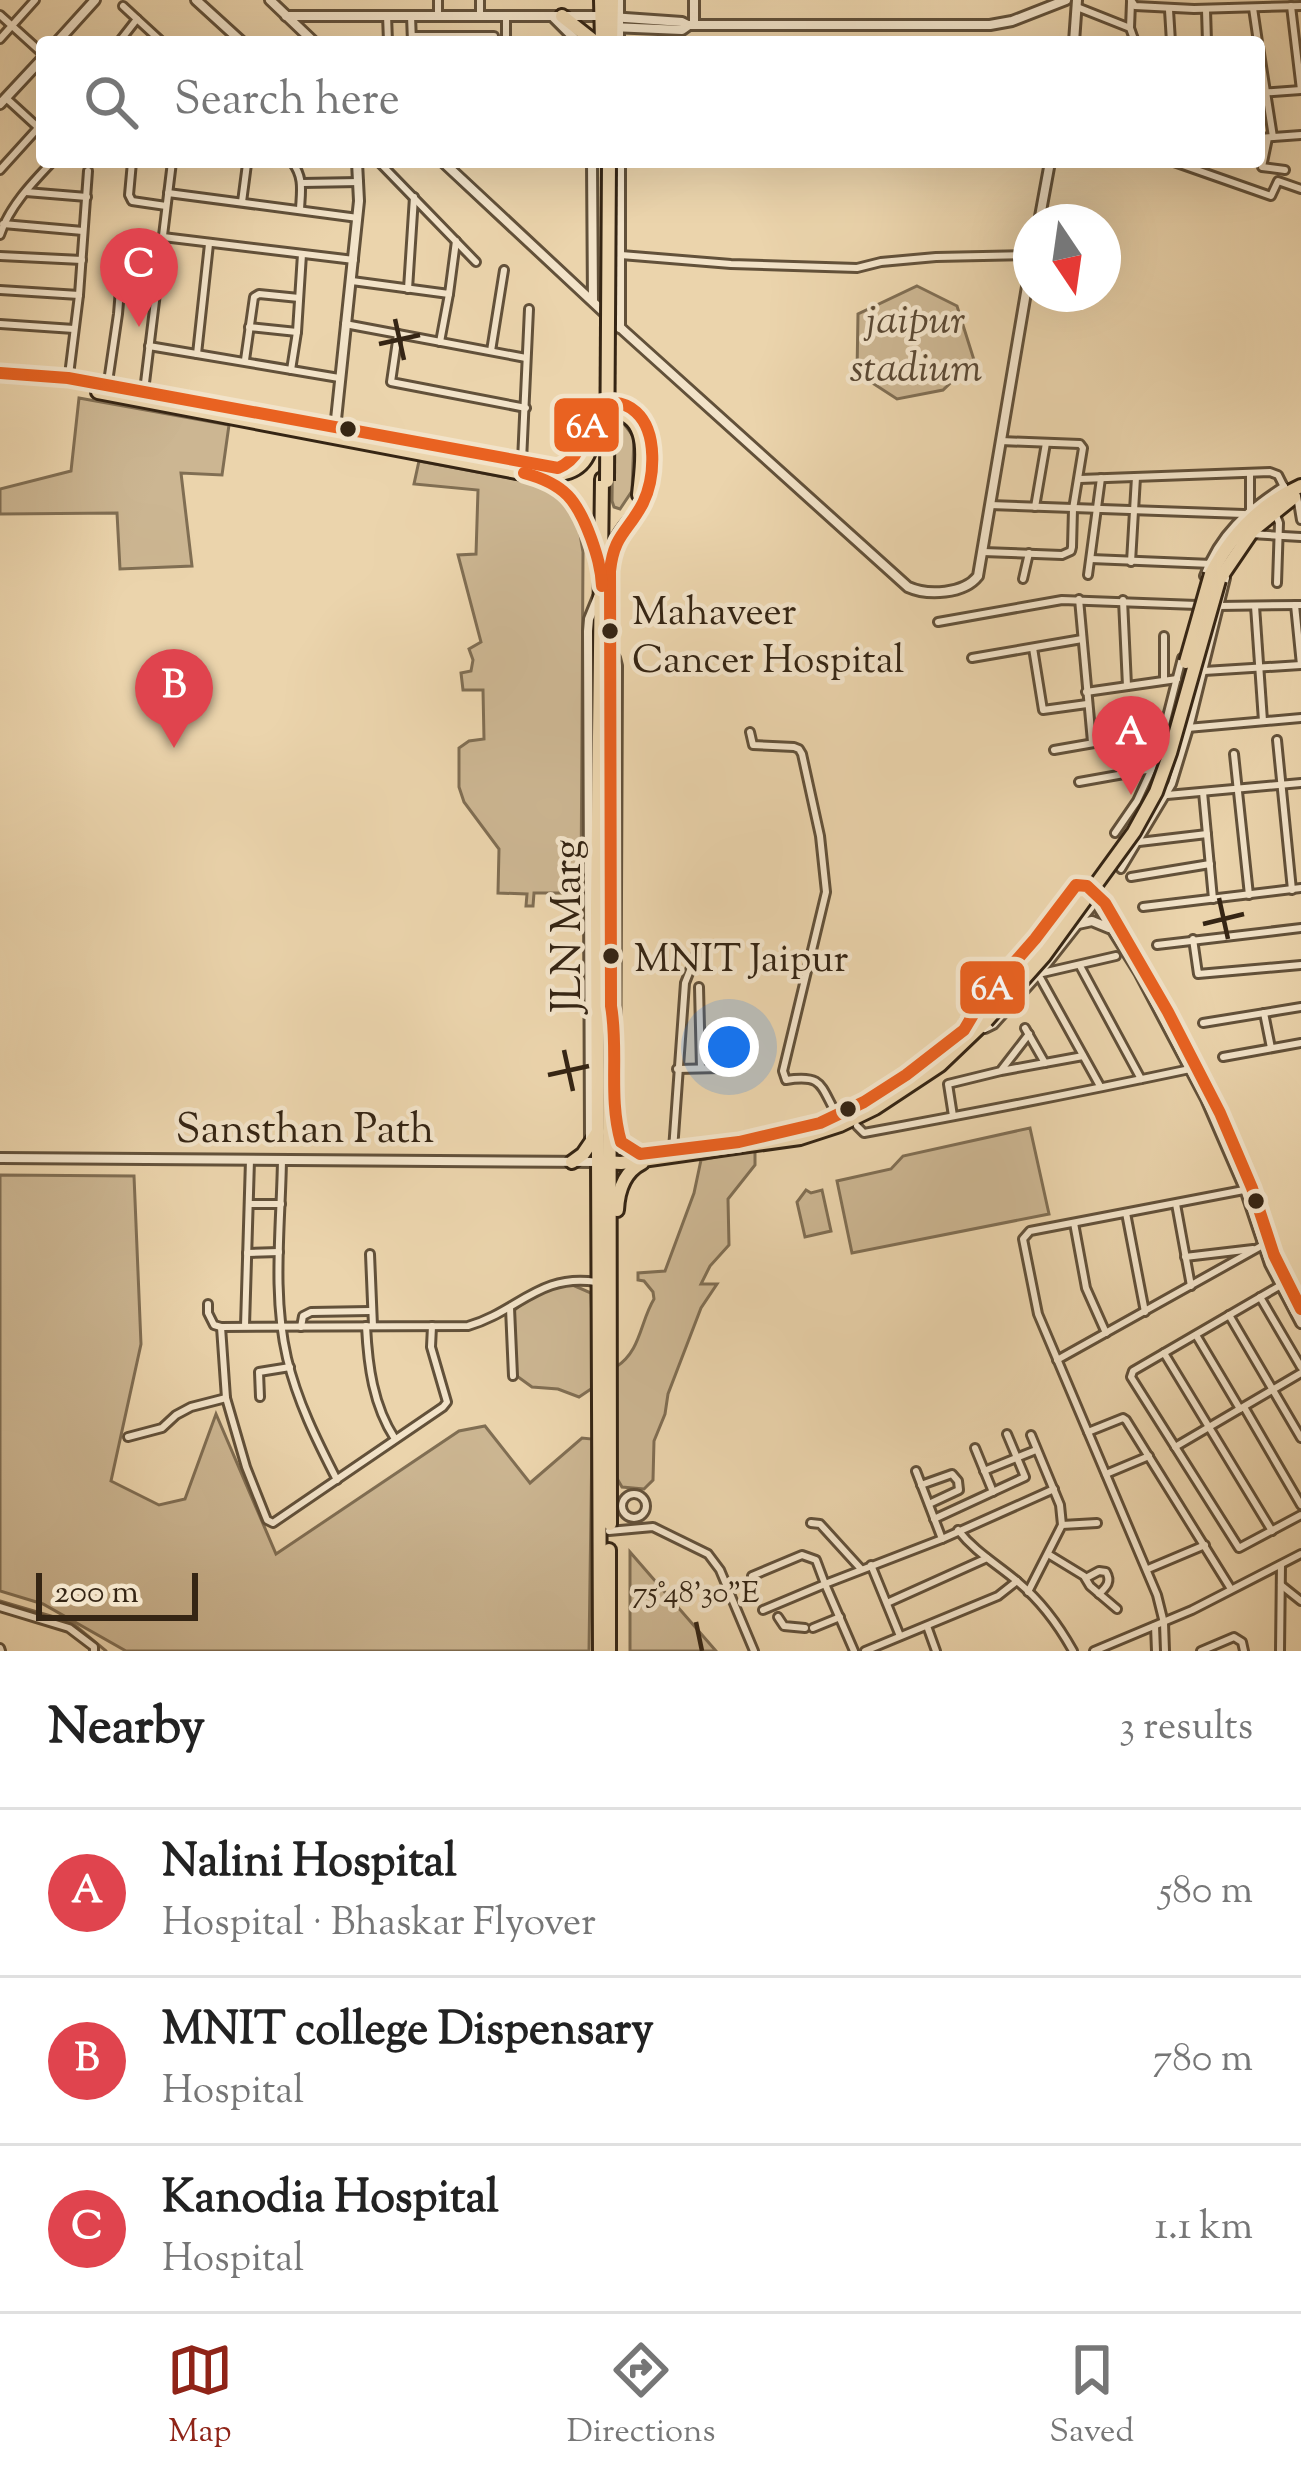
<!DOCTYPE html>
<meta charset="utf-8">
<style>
body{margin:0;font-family:"Sorts Mill Goudy",serif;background:#f2f2f2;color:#222}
.compass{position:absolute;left:1013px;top:204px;width:108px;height:108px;border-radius:50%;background:#fff;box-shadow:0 12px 48px #0002;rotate:167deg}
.scale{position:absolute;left:36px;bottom:30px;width:162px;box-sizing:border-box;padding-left:12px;border:6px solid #352514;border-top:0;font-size:33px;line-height:42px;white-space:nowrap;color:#352514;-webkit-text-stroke:9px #f2e3c9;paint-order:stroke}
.you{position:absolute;left:729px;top:1047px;width:42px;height:42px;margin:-30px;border:9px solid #fff;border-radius:50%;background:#1a73e8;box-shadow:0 0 0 18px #1a73e833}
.badge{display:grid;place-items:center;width:78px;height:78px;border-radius:50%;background:#8f2418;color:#fff;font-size:39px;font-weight:700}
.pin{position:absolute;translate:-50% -99px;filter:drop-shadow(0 3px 6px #0008)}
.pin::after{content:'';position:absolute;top:63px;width:42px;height:36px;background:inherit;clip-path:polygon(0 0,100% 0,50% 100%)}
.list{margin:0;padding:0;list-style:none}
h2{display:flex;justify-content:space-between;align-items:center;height:156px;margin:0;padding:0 48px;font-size:51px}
h2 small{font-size:39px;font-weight:400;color:#767676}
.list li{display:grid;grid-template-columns:78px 1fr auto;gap:36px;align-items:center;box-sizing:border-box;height:168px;padding:0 48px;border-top:3px solid #e0e0e0}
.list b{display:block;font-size:45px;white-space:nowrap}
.list p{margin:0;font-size:39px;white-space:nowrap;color:#767676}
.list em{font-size:39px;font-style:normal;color:#767676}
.icon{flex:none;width:66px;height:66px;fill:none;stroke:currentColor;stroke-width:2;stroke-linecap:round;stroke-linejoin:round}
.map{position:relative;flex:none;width:1301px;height:1651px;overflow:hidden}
.search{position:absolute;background:#fff;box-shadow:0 12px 48px #0002;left:36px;right:36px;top:36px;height:132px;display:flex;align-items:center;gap:30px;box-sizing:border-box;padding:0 42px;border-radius:12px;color:#767676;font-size:45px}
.sheet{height:660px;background:#fff}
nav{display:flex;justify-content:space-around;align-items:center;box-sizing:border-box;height:168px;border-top:3px solid #e0e0e0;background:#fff;font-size:33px;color:#767676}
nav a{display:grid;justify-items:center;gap:6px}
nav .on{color:#8f2418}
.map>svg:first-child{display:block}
.green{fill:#ccb692;stroke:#806e53;stroke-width:3}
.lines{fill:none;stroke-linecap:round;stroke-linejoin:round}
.stream{stroke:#7d6a50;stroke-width:3}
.minor-casing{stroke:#62513a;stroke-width:12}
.tertiary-casing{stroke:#62513a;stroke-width:14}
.primary-casing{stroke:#352514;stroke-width:18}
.minor{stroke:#f2e3c9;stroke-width:6}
.tertiary{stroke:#f2e3c9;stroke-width:8}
.primary{stroke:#ebd4ac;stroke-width:12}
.primary-bridge-casing{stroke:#352514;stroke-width:18;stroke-linecap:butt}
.primary-bridge{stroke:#ebd4ac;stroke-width:12}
.bus-1-casing{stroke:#f2e3c9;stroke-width:21}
.bus-1{stroke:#e96221;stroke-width:12}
.ticks{fill:none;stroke:#352514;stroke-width:4.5}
.bus-dot{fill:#352514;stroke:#f2e3c9;stroke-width:4.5}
.labels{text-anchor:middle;stroke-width:9;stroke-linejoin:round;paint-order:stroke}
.bus-label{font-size:39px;fill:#352514;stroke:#f2e3c9;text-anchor:start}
.park-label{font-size:42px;font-style:italic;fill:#5b4934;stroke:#f2e3c9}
.street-label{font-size:42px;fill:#352514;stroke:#f2e3c9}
.ticks-label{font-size:30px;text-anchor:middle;fill:#352514;stroke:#f2e3c9;stroke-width:9;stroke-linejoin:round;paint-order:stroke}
.line-badge{stroke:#f2e3c9;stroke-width:4.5}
.badge-label{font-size:33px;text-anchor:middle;font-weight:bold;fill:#fff}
</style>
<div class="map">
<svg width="1301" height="1651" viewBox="0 0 1301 1651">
<rect width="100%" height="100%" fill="#ebd4ac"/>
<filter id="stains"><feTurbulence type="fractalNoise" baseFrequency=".00167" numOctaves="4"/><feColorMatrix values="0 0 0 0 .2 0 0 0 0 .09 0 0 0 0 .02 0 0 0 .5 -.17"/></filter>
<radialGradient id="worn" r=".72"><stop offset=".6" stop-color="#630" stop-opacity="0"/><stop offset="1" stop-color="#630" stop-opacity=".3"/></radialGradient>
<g class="green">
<polygon points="917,286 957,306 974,360 943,390 897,399 857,373 858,314"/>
<polygon points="79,398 229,425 222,475 181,473 192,566 120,569 117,513 0,514 0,489 71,471"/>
<polygon points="613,417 621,420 634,437 632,491 620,509 614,507 612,501"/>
<polygon points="419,461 546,485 565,502 579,528 583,552 581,893 534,893 533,906 526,906 527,894 498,893 499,849 464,802 459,787 459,748 469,741 484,739 483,690 463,690 461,673 471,671 473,660 469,649 481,642 458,555 476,554 478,490 414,484"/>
<polygon points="1030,1128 1049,1214 852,1253 837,1181 891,1169 903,1156"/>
<path d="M755,1149V1165L728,1199L729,1245L710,1266L701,1284H717L701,1308L668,1394L665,1414L654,1441L653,1480L644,1489L622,1487L615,1475L616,1367C641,1351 640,1322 654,1299L653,1292L644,1281L638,1280V1273L665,1271L694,1193L701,1160Z"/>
<polygon points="0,1175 134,1176 141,1344 111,1481 159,1505 185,1499 216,1414 276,1554 459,1431 485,1426 530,1483 582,1438 592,1439 589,1651 126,1651 43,1604 0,1591"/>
<polygon points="806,1190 811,1193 822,1190 831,1231 805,1237 797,1202"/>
<path d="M568,1283L591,1293L594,1387L579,1397L558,1389L532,1387L514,1374L512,1312C529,1298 546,1287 568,1283Z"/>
<polygon points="630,1552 716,1651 630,1651"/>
</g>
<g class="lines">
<polyline class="stream" points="0,1601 71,1622 106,1651"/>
<defs>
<g id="minor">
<polyline points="438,0 438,15"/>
<polyline points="480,0 480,15"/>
<polyline points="1131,0 1135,6 1194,9 1301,6"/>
<polyline points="123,6 137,19"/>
<polyline points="1291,6 1301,90"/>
<polyline points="1077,7 1130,28 1135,42"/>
<polyline points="1253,8 1258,42"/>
<polyline points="1169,10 1171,42"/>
<polyline points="1206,10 1207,42"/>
<polyline points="0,15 42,53"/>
<polyline points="387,15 388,42"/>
<polyline points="411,16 412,42"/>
<polyline points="1130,28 1131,2"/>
<polyline points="412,36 494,36"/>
<polyline points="0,39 35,0"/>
<polyline points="119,42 137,19 162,42"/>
<polyline points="506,42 506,16"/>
<polyline points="1259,47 1273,137"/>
<polyline points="1259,93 1301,90"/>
<polyline points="6,98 42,131"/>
<polyline points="1259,138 1301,135"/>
<polyline points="1268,138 1262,167 1285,170"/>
<polyline points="132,162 129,195 132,201 166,206"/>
<path d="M292,162C304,177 301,191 300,209"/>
<polyline points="379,162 476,262"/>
<polyline points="1174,162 1271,196 1278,181 1301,189"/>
<polyline points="0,170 38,128"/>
<polyline points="302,183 359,182"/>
<polyline points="26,192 87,197"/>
<polyline points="168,193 358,218"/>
<polyline points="242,202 247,164 244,162"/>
<polyline points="3,224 83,231"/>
<path d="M0,235C9,207 32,183 52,162"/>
<polyline points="163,237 354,260"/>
<polyline points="621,255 731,264 857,268 881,262 936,257 1031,255"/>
<polyline points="0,256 82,260"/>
<polyline points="352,281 449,294 456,241"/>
<polyline points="408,289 414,197"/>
<polyline points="0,290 79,295"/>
<polyline points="0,324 74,329"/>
<polyline points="345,324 526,358"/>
<polyline points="249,327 297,332"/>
<polyline points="398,334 391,382 526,408"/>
<polyline points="440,342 449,294"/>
<polyline points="149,346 339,378"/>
<polyline points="491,351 504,270"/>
<polyline points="197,354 209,244"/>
<polyline points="245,360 254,297 259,294 299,298"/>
<polyline points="291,370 297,332 302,254"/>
<polyline points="69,375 79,295 88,171"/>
<polyline points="108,382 118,314 124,242"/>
<polyline points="144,391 172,162"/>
<polyline points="522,461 529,309"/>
<polyline points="1080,479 1270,472 1278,475 1285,489"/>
<polyline points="1297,496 1301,520"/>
<polyline points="990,505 1244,514"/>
<polyline points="1035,507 1046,443"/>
<polyline points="1250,509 1250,473"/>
<polyline points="1276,515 1279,523 1277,583"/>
<polyline points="1251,534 1301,537"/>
<polyline points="983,552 1062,555 1071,551 1072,547 1073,509 1083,448 1080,444 1001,441"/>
<polyline points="1091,559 1212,564"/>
<polyline points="1131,562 1136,477"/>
<polyline points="1088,575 1101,478"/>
<path d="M1204,576C1219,534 1247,510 1284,486"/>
<polyline points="1023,579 1029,553"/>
<polyline points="1079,599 1092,742"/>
<polyline points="1123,600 1127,686"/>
<polyline points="1295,605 1301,665"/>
<polyline points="1218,606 1301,605"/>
<polyline points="1255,606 1263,721"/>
<polyline points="938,622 1062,600 1197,605"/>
<polyline points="1164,636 1164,680"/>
<polyline points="1033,648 1043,710 1087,704"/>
<polyline points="972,658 1082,639"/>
<polyline points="1204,671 1301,665"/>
<polyline points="1086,692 1177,679"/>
<polyline points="1176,729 1301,718"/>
<path d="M750,732L753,745L794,747L799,749L802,754L820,836L826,892L783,1071L786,1080C824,1074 820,1086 837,1115"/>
<polyline points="1277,740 1292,890"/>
<polyline points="1054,750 1163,731"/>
<polyline points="1234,754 1249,895"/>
<polyline points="1079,782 1152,769"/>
<polyline points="1203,792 1213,899"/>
<polyline points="1167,795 1301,783"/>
<polyline points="1115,833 1137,801 1156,760 1182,658"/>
<polyline points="1139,842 1207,834"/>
<polyline points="1121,869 1172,784 1189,728 1226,578"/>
<polyline points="1131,877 1210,864"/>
<polyline points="1143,907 1301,888"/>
<polyline points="1193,939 1198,974 1301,965"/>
<polyline points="1157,945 1301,928"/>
<polyline points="1080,966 1141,1079"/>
<polyline points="699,987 701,1068"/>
<polyline points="1264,1013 1271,1048"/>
<polyline points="1203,1023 1301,1007"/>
<polyline points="1025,1028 1045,1063"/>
<polyline points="1223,1057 1301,1043"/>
<polyline points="677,1069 721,1068"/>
<polyline points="1002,1069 1029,1034"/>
<polyline points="1100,1086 1038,974 1116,956"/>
<polyline points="953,1116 948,1084 1001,1071 1083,1056"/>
<path d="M857,1126L864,1133C973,1113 1081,1092 1190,1069"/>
<polyline points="673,1150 685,983 698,950"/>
<path d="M282,1160C281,1225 272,1294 287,1358C297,1401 317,1441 337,1480"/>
<polyline points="249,1204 281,1204"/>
<polyline points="1176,1204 1191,1286"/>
<polyline points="1126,1213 1145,1312"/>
<polyline points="1074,1223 1086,1288 1106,1333"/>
<polyline points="247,1253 279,1252"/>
<polyline points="370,1254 373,1326"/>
<polyline points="1185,1257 1253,1249"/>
<polyline points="1281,1285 1133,1371 1131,1377 1239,1548 1301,1515"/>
<polyline points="1260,1297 1301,1367"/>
<path d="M208,1304V1313L214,1325L221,1327L468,1326C517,1312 540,1273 596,1282"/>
<polyline points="510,1308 513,1376"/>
<polyline points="1229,1315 1301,1438"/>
<polyline points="245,1326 250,1160"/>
<path d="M366,1326C368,1366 373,1405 395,1439"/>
<polyline points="221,1327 226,1398 246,1467 267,1520 273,1523 443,1407 447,1402 431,1347 432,1326"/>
<polyline points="301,1327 303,1316 311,1312 370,1311"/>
<polyline points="1196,1335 1240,1409"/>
<polyline points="1164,1353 1272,1531"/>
<polyline points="1057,1360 1263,1245"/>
<polyline points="260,1397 259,1372 290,1367"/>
<polyline points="1244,1407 1301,1505"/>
<polyline points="1088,1432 1123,1418 1126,1420 1231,1589"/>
<polyline points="1031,1435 1060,1505 1062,1525"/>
<polyline points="128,1437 162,1428 176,1415 191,1407 226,1398"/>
<polyline points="1175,1447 1301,1373"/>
<polyline points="975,1448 993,1492"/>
<polyline points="916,1471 942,1539"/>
<polyline points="984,1471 1036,1450"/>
<polyline points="1106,1474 1149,1456"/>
<polyline points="921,1485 952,1474 958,1481 959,1490 929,1504"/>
<circle cx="634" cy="1506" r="12"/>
<polyline points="934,1519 1025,1477 1007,1434"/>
<polyline points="811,1523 820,1524 861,1569"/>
<path d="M958,1530C975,1552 997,1564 1018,1582C1042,1602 1058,1624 1073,1651"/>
<polyline points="609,1531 653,1527 708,1554 720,1570 754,1651"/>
<polyline points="1048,1554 1084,1576 1090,1586 1117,1609"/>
<polyline points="871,1565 900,1636"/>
<polyline points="1148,1569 1205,1545"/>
<polyline points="752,1576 802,1555 816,1560 825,1584 763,1610"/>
<path d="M1086,1578L1099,1571L1106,1572C1112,1582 1106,1587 1099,1594"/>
<polyline points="1281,1585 1301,1601"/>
<polyline points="1028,1592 1062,1525 1097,1523"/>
<polyline points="887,1603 987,1558"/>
<polyline points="0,1607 69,1628 94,1647 94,1651"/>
<polyline points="778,1617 784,1626 805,1628"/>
<polyline points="927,1626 936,1651"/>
<polyline points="1155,1626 1156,1651"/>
<polyline points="813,1628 840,1617"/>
<polyline points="0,1648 1,1651"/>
<polyline points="854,1651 825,1584 942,1539 1054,1489"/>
<polyline points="865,1651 998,1596 1017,1581"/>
<polyline points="1094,1651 1192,1610 1301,1554"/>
<polyline points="1165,1651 1164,1623 1157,1595 1038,1314 1023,1239 1030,1231 1249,1189"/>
<polyline points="1201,1651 1234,1637 1242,1642 1244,1651"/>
<polyline points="1280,1651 1281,1565"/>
</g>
<g id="tertiary">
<polyline points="196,0 242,42"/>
<polyline points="270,0 314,42"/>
<polyline points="286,16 601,16"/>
<polyline points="611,17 682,22 688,25"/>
<polyline points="554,18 578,42"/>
<polyline points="694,25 694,0"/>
<polyline points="611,27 682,30 689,25 990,25 1012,21 1066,0"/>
<polyline points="57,42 95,0"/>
<polyline points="619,42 619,0"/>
<polyline points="1074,42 1077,0"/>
<polyline points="0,104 42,59"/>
<path d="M443,162L624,331L908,587C928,596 964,594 978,576L1031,263"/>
<polyline points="592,162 593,301"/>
<polyline points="620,162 620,328"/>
<polyline points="1039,222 1050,162"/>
<polyline points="335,429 359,201 357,162"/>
<polyline points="611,653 615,658 617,666 615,1121 621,1142 640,1154"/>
<polyline points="1098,899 1099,908 1139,972 1206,1099 1245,1189 1270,1264 1301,1323"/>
<polyline points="1078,924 1092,921 1109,928"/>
<polyline points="965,1022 1037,937 1076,885 1087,886 1105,903 1168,1012 1220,1113 1252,1188 1274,1255 1301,1309"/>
<polyline points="985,1028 993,1024 1038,974 1097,899"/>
<polyline points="590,1138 588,631 589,619 598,597"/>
<polyline points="0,1158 598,1162"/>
</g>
<g id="primary">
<polyline points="601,0 602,42"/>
<polyline points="562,16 595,42"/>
<polyline points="611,42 612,0"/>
<path d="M0,373L68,378L558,468C586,462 583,429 591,407C600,402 607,401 618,403C657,409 655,463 647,493C641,515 624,523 616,542C612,550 611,562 610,571"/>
<path d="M98,392L538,476C558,475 580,475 589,452C592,443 591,432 595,422C603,416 611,411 622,414C651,425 641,471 639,495"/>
<path d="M541,477C581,497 584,521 598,560"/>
<path d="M1211,574C1231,535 1261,504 1301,486"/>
<polyline points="1219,580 1253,530 1294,497"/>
<polyline points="609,614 610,1524"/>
<path d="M788,1132C851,1121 935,1059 980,1015"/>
<polyline points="572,1162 583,1154 598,1132"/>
<polyline points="605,1162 621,1163 800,1138 840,1125 875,1108 940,1065 986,1021"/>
<path d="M617,1210C618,1191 624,1172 642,1163"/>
<polyline points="600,1651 597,908 602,479"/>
<polyline points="609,1651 609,1550"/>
</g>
</defs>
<use href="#minor" class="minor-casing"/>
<use href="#tertiary" class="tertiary-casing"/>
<use href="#primary" class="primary-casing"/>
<use href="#minor" class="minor"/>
<use href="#tertiary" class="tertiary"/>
<use href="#primary" class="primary"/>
<defs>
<g id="primary-bridge">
<polyline points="607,481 609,162"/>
<polyline points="1186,662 1211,574"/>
<polyline points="980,1015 1037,949 1084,885"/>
<polyline points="986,1021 1044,956 1134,832 1156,792 1170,753 1219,580"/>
</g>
</defs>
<use href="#primary-bridge" class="primary-bridge-casing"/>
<use href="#primary-bridge" class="primary-bridge"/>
<defs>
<g id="bus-1">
<path d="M0,373L68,378L558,468C584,457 584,431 591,407C606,401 623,400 636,412C658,432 655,478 643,503C628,532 614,534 610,571L611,1006C619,1051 608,1097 621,1142L640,1154L739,1142L820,1123L864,1102L906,1075L964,1030L983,998L1035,939L1076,885L1087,886L1105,903L1168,1012L1220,1113L1252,1188L1274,1255L1301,1309"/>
<path d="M524,473C565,484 577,500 591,538C597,555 601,568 602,586"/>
</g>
</defs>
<use href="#bus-1" class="bus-1-casing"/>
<use href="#bus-1" class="bus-1"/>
</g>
<path class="ticks" d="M395,319L404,360M379,344L420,335M1219,898L1228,939M1203,924L1244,914M564,1050L573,1091M548,1075L589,1066M696,1622L702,1651"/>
<g class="bus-dot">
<circle cx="348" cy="429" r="10"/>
<circle cx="610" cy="631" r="10"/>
<circle cx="611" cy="956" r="10"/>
<circle cx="848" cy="1109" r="10"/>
<circle cx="1256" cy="1201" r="10"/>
</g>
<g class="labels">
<g class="bus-label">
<text x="632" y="624">Mahaveer<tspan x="632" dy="48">Cancer Hospital</tspan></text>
<text x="634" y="971">MNIT Jaipur</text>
</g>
<g class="park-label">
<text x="916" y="333">jaipur<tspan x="916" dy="48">stadium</tspan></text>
</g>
<g class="street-label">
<text transform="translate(565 926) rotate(-90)" y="15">JLN Marg</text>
<text x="305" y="1142">Sansthan Path</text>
</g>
</g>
<g class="ticks-label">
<text x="696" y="1602">75°48'30"E</text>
</g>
<g class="line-badge">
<rect x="552" y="396" width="69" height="58" rx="12" fill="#e96221"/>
<rect x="958" y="959" width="69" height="57" rx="12" fill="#e96221"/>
</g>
<g class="badge-label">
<text x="587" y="437">6A</text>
<text x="992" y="999">6A</text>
</g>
<rect width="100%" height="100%" filter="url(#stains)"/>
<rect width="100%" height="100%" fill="url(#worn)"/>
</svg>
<svg class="compass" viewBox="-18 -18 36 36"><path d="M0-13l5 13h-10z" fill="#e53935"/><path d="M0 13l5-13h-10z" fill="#767676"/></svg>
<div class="scale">200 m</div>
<div class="you"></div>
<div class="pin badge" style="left:1131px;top:795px;background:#e0444e">A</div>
<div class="pin badge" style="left:174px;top:748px;background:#e0444e">B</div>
<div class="pin badge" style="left:139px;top:327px;background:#e0444e">C</div>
<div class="search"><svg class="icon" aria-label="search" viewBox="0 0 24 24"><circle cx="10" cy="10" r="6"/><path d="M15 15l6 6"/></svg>Search here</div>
</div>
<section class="sheet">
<h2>Nearby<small>3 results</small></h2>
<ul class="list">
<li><span class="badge" style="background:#e0444e">A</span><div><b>Nalini Hospital</b><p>Hospital · Bhaskar Flyover</p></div><em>580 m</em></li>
<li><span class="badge" style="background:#e0444e">B</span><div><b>MNIT college Dispensary</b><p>Hospital</p></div><em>780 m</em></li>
<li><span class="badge" style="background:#e0444e">C</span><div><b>Kanodia Hospital</b><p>Hospital</p></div><em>1.1 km</em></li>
</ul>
</section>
<nav>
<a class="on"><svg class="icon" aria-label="map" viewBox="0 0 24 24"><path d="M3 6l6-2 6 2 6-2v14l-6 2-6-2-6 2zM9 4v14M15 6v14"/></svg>Map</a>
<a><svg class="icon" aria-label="directions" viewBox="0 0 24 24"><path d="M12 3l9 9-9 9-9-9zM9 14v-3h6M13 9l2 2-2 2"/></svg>Directions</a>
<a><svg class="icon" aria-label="saved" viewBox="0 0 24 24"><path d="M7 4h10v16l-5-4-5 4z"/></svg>Saved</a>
</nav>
